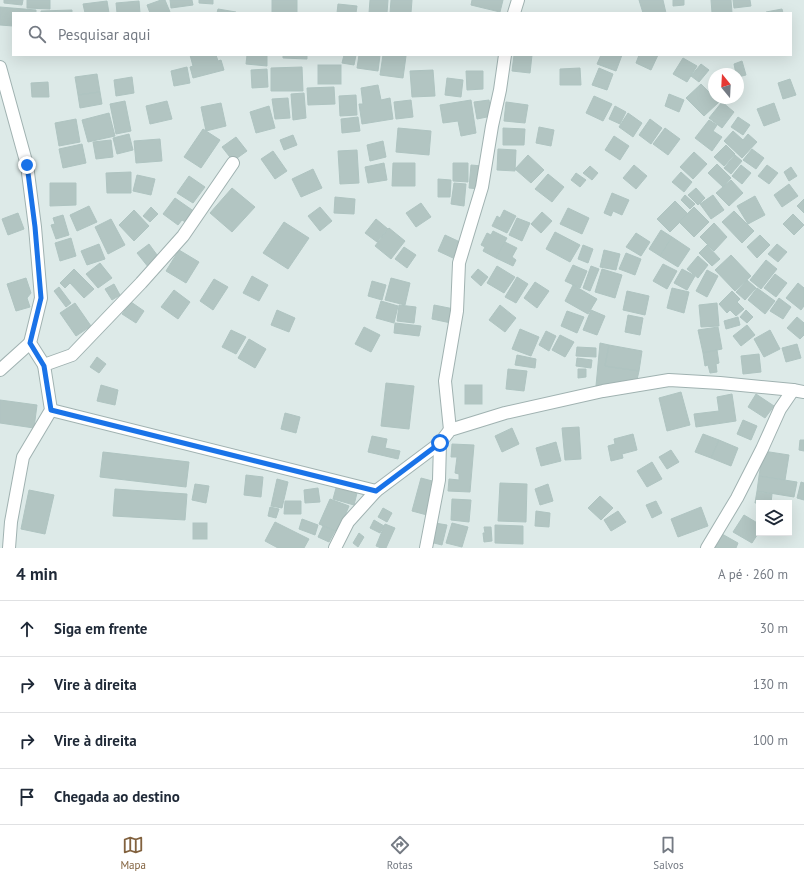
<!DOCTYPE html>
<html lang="pt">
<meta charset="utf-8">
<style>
body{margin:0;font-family:"PT Sans",sans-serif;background:#f6f6f7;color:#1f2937}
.controls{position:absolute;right:12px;bottom:12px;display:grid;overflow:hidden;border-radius:0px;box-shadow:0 4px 16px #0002}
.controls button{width:36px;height:36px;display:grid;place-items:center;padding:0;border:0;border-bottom:1px solid #e0e1e3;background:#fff;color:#1f2937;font:20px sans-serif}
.compass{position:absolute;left:708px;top:68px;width:36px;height:36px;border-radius:50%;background:#fff;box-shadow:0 4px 16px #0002;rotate:342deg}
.stop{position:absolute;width:12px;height:12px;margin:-9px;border:3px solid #1a73e8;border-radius:50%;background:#fff}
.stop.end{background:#1a73e8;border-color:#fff;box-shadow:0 1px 4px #0008}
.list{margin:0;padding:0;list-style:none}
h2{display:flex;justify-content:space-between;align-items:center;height:52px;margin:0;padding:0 16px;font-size:17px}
h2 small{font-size:13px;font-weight:400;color:#747a83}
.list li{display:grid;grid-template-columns:26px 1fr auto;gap:12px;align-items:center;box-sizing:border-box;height:56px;padding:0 16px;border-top:1px solid #e0e1e3}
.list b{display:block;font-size:15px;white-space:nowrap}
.list em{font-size:13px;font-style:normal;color:#747a83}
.icon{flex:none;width:22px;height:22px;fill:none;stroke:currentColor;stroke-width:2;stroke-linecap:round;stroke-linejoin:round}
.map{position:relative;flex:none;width:804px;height:548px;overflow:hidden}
.search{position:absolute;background:#fff;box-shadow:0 4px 16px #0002;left:12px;right:12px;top:12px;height:44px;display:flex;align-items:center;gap:10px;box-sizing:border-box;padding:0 14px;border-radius:0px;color:#747a83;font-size:15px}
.sheet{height:276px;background:#fff}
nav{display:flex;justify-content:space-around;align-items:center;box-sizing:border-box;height:56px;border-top:1px solid #e0e1e3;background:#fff;font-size:11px;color:#747a83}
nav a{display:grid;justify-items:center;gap:2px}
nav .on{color:#82623f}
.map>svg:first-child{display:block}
.building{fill:#b2c5c2;stroke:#afc4c1}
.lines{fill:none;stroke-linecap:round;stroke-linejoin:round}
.street-casing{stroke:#a0b2b1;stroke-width:14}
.street{stroke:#fff;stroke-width:12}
.route{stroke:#1a73e8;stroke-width:5}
</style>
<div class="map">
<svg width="804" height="548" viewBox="0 0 804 548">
<rect width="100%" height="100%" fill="#ddeae8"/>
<g class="building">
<polygon points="4,0 23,0 22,5 4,3"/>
<polygon points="27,0 50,0 50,9 27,8"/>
<polygon points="161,0 165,0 170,12 150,13 147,5"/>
<polygon points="170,0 192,0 193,5 171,8"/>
<polygon points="199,0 213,0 213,4 199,3"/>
<rect x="272" y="0" width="25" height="13"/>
<polygon points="370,0 388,0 387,13 369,13"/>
<polygon points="391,0 412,0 411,13 390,13"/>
<polygon points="472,0 503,0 500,12 471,5"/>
<polygon points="639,0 663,0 666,13 643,13"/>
<polygon points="673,0 684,0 684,5 673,6"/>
<polygon points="711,0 731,0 732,13 712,13"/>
<polygon points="733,0 750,0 751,6 734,8"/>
<polygon points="107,1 109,13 85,13 83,4"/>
<polygon points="139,1 140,13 117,13 116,3"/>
<polygon points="338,4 357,6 356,13 337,13"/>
<polygon points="0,7 36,10 36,13 13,13 13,26 0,25"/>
<polygon points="218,9 236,12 236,13 217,13"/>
<polygon points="782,9 783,13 766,13 766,12"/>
<polygon points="72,10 72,13 41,13 41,11"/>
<polygon points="190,55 216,55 218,61 221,60 224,70 193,78 190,67 193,66"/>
<polygon points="247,55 267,55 267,66 246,64"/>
<polygon points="283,55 307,55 307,59 283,58"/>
<polygon points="344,55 356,55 354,65 342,63"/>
<polygon points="359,55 380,55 378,71 357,68"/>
<polygon points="383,55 394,55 406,56 403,78 380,75"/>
<polygon points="514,55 532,55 530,73 512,71"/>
<polygon points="601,55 622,55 616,71 597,64"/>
<polygon points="639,55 658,55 651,70 636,63"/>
<polygon points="683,58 697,66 687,82 673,74"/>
<polygon points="742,61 746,75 738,77 738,74 736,74 734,64"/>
<polygon points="701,64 709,70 699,82 691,76"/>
<rect x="318" y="65" width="23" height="19"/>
<polygon points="187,67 190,83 174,86 171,71"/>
<polygon points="302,67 303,91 271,91 271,68"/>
<polygon points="580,68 581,85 560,85 560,69"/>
<polygon points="599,68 613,74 607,90 592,85"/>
<polygon points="267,69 268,87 252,88 251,70"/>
<polygon points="433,70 435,96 412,97 410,71"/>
<polygon points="466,71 483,71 483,89 467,90"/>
<polygon points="97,74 100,92 78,95 75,77"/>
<polygon points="132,77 134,93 116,96 114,80"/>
<polygon points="447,78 463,80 461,97 445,95"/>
<polygon points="790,79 796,95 783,99 778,83"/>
<polygon points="48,82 49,97 32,97 31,83"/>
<polygon points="701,84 719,102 704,116 686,98"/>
<polygon points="378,85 381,100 390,98 393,119 362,124 359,104 363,104 361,88"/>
<polygon points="334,87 335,104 308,105 307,88"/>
<polygon points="100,92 102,104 80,108 78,95"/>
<polygon points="304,93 306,118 293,120 291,94"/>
<polygon points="669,94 684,100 679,112 665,106"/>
<polygon points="356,95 357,115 340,116 339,96"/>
<polygon points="594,96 612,104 603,121 586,113"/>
<polygon points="288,98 290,118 275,119 272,99"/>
<polygon points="411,100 413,117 396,119 394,102"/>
<polygon points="471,100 476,133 461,136 458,121 443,123 440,105"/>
<polygon points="489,100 492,116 477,119 474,102"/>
<polygon points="125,101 131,131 116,134 110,104"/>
<polygon points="167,101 172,119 150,124 146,106"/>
<polygon points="506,102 528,105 525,123 504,121"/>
<polygon points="722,102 734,112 722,128 709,118"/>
<polygon points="221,103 226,126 206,131 201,107"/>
<polygon points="774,103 780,120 764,126 757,109"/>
<polygon points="269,106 275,128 256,133 250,112"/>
<polygon points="615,106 626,112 620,124 609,119"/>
<polygon points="109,113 115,136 88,142 82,120"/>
<polygon points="628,113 642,123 633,137 619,127"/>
<polygon points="358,117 360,131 342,133 341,119"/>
<polygon points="738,117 750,125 743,135 731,127"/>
<polygon points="76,119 80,142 59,146 55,123"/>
<polygon points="650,119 662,128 651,144 639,135"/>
<polygon points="709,120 717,125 713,131 722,137 712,151 695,138"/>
<polygon points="539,127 554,130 551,146 536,143"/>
<polygon points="398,128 431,131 429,155 396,152"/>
<polygon points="503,128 525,129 524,145 503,145"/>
<polygon points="665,128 680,139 668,155 653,144"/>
<polygon points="203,129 220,140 201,168 184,157"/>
<polygon points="733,131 743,140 748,134 757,142 742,158 724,141"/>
<polygon points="129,134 133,150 117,154 113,138"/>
<polygon points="293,135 297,145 284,150 280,140"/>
<polygon points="614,136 629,146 620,160 605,150"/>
<polygon points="236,137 247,151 233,161 222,147"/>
<polygon points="160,139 162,161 136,163 134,141"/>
<polygon points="111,140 113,157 96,159 93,142"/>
<polygon points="383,141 386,157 370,161 367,145"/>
<polygon points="82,144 86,163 63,168 59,149"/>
<polygon points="726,145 735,154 724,166 714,157"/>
<polygon points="498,149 516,150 515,171 497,170"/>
<polygon points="752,149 764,158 756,169 743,160"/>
<polygon points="357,150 359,183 340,184 338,151"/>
<polygon points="273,151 287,171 275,179 261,159"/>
<polygon points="694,152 707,164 693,179 680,167"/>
<polygon points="528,155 544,170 531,183 515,169"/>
<polygon points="735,155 742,161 731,174 724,168"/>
<polygon points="384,163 387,180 368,183 365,167"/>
<polygon points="393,163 415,163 415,186 392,186"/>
<polygon points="453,163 468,163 468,182 453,181"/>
<polygon points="717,164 731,178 723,187 708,173"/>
<polygon points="471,165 482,166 480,189 469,188"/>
<polygon points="634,165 647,176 636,189 623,178"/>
<polygon points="741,165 751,173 742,184 732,176"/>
<polygon points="767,165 778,173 769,184 758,176"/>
<polygon points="590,166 598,173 592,180 583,173"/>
<polygon points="791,167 797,176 789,181 784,172"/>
<polygon points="313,169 322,188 301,197 292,179"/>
<polygon points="131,172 131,193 107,193 106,173"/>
<polygon points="681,172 692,182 684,192 672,182"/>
<polygon points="576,173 586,180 580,187 571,180"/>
<polygon points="548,174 564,187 552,202 535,189"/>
<polygon points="137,175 155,179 151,195 133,191"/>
<polygon points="189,176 205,187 193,203 177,193"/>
<polygon points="438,179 451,180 450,197 438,197"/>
<polygon points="731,180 743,193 729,206 716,193"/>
<polygon points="50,183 76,183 76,205 50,206"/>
<polygon points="454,183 466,184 464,206 451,204"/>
<polygon points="789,184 798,196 782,207 774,195"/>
<polygon points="232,188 255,207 232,232 210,213"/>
<polygon points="696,188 705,198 698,205 688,195"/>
<polygon points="612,193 629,200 622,215 613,211 611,216 604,213"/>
<polygon points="685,195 695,204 690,209 681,200"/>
<polygon points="713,195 724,210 711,219 700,204"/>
<polygon points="755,196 765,215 748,224 737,206"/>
<polygon points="335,197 355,199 354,214 334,213"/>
<polygon points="175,198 195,212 187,223 182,220 178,225 163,214"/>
<polygon points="804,199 804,213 797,206"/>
<polygon points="675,201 688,214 670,232 657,219"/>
<polygon points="421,203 431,217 416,227 406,213"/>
<polygon points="89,206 97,222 77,231 70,215"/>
<polygon points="151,207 158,214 150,222 143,216"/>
<polygon points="320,207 332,221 320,231 308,216"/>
<polygon points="694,207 709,222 694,237 679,222"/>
<polygon points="568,208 589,218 582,234 560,224"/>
<polygon points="134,210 149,226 134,241 119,225"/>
<polygon points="504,210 516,216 507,233 492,226 497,216 500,218"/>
<polygon points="734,211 754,231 742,243 722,222"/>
<polygon points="542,212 552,221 541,233 531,224"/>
<polygon points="18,213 24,229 8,235 2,219"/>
<polygon points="793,214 804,225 794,235 783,224"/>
<polygon points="63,215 69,235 56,239 51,225 55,224 53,218"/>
<polygon points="517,218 530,223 522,241 509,235"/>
<polygon points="111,219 125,245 108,254 95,227"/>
<polygon points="376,219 388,229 377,242 365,233"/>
<polygon points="284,222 309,238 288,269 263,253"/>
<polygon points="714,223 727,237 714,251 700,237"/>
<polygon points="389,228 405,241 391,259 375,246"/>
<polygon points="661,230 672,237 660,256 649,249"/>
<polygon points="493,231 507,238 496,258 483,251 485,247 481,245 487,233 491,235"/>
<polygon points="555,232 580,245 570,262 546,249"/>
<polygon points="636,233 650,242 641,256 626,247"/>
<polygon points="445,235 460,242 453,258 438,251"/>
<polygon points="760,235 770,245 757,258 747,247"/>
<polygon points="672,237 690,249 678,267 660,256"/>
<polygon points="71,238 76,256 60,261 55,243"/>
<polygon points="505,242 517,248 512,257 516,260 513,266 496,258"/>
<polygon points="99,244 105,259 87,265 81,251"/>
<polygon points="149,244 160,259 149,268 137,253"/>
<polygon points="777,244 787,252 778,262 768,254"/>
<polygon points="583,245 593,249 588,263 578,259"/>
<polygon points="707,245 720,259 712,266 699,253"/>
<polygon points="404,247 416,255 407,268 395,259"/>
<polygon points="179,250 199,262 186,283 166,271"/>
<polygon points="604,250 620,254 616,270 600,267"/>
<polygon points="626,253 641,259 635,275 619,269"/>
<polygon points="731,255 751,276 735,291 715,270"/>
<polygon points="698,256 708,265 698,278 687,269"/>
<polygon points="766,260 777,269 761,289 750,280"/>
<polygon points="100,263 112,278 98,288 86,274"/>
<polygon points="663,264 677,271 667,289 653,281"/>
<polygon points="573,265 587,271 580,288 565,281"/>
<polygon points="497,266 515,277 504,293 487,283"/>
<polygon points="591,266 599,269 590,291 583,288"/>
<polygon points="74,269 94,289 84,298 70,283 65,288 60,283"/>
<polygon points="478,269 488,277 481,286 471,277"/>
<polygon points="602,269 622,275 615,298 595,292"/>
<polygon points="682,269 695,276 687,290 674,283"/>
<polygon points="707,270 718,276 707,297 696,291"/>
<polygon points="775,274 787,283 776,297 764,288"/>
<polygon points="252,276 268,285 259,301 243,293"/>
<polygon points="517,277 528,284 516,303 505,297"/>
<polygon points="26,278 31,293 27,298 30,307 16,311 7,284"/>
<polygon points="391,278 410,283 405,305 385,300"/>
<polygon points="214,279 228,287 213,310 200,301"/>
<polygon points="747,280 756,288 745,300 736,292"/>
<polygon points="372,281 386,285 382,300 368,296"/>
<polygon points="535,282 549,291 537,308 524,298"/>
<polygon points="798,283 804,288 804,306 801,310 786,298"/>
<polygon points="114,284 120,295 112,300 105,289"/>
<polygon points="573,285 597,299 588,314 565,301"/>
<polygon points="59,287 71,303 66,307 54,291"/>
<polygon points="672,288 689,292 684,313 667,308"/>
<polygon points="757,288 775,301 765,314 748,300"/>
<polygon points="174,290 190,302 178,319 161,307"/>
<polygon points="627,291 649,296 645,315 623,310"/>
<polygon points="732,291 740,299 737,302 744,309 736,316 730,310 727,313 719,304"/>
<polygon points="779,298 791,307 783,319 770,311"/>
<polygon points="381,301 398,306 394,323 376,318"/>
<polygon points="131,302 144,311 136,323 122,314"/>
<polygon points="75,303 91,326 76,336 60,313"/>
<polygon points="717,303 719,326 701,327 699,305"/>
<polygon points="399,305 416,307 414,323 397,321"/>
<polygon points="434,305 454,309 451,323 432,319"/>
<polygon points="500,305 516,318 505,332 489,320"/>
<polygon points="277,310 295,318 289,332 271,325"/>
<polygon points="591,310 605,316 597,335 583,330"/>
<polygon points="746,310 753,317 747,323 740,317"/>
<polygon points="567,311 584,317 577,333 561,326"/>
<polygon points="628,315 643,318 640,335 625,332"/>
<polygon points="738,317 740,325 726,329 724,321"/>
<polygon points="797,317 804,323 804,335 800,339 787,328"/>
<polygon points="395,323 421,326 419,336 394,333"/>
<polygon points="747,325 755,335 741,346 733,336"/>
<polygon points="364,327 380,335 371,352 355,344"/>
<polygon points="718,327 722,349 703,353 698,330"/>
<polygon points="520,329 539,337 531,356 512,349"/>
<polygon points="231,330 246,337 236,354 222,347"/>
<polygon points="770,330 780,349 764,357 754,339"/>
<polygon points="546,331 556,336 549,351 539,345"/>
<polygon points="560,335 574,342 565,357 552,350"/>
<polygon points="249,339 266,349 255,368 238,358"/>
<polygon points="600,343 609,345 605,366 639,371 636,384 596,386"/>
<polygon points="797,344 801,358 786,362 782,348"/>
<polygon points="609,345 642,351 639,371 605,366"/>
<polygon points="577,347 596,348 596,357 576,356"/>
<polygon points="717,350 719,363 716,364 717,372 710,373 708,365 705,366 703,353"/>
<polygon points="759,354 761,372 743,374 741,356"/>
<polygon points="517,355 536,359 535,368 515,365"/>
<polygon points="97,357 106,364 99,373 90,367"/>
<polygon points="577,358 592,360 591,368 576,366"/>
<polygon points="508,369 527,371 524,391 506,389"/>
<polygon points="578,369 586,369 586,377 578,378"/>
<polygon points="386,383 414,386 409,429 381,426"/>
<polygon points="101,385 118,390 115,405 97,401"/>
<rect x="465" y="385" width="17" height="19"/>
<polygon points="681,392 690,425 667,431 659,398"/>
<polygon points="732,394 736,421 696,427 694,414 719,411 717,397"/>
<polygon points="756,394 774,406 765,418 748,407"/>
<polygon points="0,400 37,405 34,428 0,423"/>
<polygon points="285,413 300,417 296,433 281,429"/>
<polygon points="743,420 757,426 751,440 737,434"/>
<polygon points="579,427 581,459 565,460 562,428"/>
<polygon points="512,428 519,444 502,452 495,436"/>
<polygon points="633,434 637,450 622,454 623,458 611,461 608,446 615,444 614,439"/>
<polygon points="703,434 719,440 711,458 695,452"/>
<polygon points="372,436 387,439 385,448 400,451 398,459 368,452"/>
<polygon points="719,440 738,448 731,466 711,458"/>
<polygon points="800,440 804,440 804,451 799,450"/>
<polygon points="556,442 561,461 541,466 536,448"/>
<polygon points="452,444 474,445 470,492 448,491 449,479 459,480 459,474 455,473 457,457 451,457"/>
<polygon points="671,450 679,462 667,469 659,457"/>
<polygon points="763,451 789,455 785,480 759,476"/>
<polygon points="103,452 189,462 186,487 100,477"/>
<polygon points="652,462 662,479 647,487 637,471"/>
<polygon points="246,475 263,477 261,497 244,495"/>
<polygon points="759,476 797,482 794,497 757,491"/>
<polygon points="421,478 436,482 427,515 412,511"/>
<polygon points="277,479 288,482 282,508 271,506"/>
<polygon points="801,482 804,483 804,500 797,498"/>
<polygon points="500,483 527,484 526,522 498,521"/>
<polygon points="195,484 209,486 206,503 192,500"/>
<polygon points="548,484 553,501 540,505 535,489"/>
<polygon points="318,488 320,502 305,503 304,490"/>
<polygon points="336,488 357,493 354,505 333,499"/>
<polygon points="115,489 187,494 185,520 113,516"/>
<polygon points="29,490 54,495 45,534 21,529"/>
<polygon points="757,491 772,494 771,503 755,503"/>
<polygon points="600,496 613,508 601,520 588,508"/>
<polygon points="330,499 349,506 338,532 319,524"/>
<polygon points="452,499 471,500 469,522 451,520"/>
<polygon points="285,501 301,501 301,514 284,514"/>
<polygon points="656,501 662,513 652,518 646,505"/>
<polygon points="270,507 279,509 276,518 268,516"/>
<polygon points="701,507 708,526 678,537 671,519"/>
<polygon points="383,508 392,513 387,522 378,517"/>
<polygon points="536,511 550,513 549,527 535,526"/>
<polygon points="618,511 626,522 611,531 604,520"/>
<polygon points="744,515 759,524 759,532 752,543 733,532"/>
<polygon points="302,519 318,525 315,535 299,529"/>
<polygon points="374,520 384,526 380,533 370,528"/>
<polygon points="275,522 309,539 304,548 278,548 265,541"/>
<rect x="193" y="523" width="14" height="16"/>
<polygon points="435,523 447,525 442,545 430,542"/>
<polygon points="452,523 468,527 462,547 446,543"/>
<polygon points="385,524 395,528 386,548 381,548 376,546"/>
<polygon points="495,525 523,526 523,544 495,543"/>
<polygon points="323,526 335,531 329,542 318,537"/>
<polygon points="484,527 491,527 492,541 484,542 483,533 485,533"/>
<polygon points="359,533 364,537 358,547 353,543"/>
<polygon points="722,534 738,543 736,548 715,548"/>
</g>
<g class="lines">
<defs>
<g id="street">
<polyline points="514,13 518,0"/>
<polyline points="0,67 27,165 35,227 41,298 30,343 44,365"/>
<polyline points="0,370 30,343"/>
<polyline points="51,410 376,491"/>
<polyline points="450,430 445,381 457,311 459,263 482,187 492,126 500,90 505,55"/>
<polyline points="9,548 11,522 23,457 51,410 44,365 72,355 141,283 183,236 233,163"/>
<polyline points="335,548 348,522 376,491 440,443 450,430 505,413 603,391 669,380 720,383 793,390 804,392"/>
<polyline points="426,548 439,480 440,443"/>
<polyline points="707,548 737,498 762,449 780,409 793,390"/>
</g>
</defs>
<use href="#street" class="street-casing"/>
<use href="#street" class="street"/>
</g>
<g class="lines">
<polyline class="route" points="27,165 35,227 41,298 30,343 44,366 51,410 376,491 440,443"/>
</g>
</svg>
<div class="controls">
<button><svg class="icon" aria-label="layers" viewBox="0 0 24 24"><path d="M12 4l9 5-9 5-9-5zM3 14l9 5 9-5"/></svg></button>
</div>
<svg class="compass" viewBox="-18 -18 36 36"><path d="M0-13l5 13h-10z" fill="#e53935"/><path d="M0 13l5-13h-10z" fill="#747a83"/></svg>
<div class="stop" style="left:440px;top:443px"></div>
<div class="stop end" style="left:27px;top:165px"></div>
<div class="search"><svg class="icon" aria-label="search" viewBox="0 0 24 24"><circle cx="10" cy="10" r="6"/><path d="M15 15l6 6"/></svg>Pesquisar aqui</div>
</div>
<section class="sheet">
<h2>4 min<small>A pé · 260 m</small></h2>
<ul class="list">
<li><svg class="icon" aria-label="ahead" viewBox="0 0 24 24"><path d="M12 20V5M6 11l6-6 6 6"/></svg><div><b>Siga em frente</b></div><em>30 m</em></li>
<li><svg class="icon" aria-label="right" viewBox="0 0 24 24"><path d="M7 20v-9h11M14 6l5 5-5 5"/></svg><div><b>Vire à direita</b></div><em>130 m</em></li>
<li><svg class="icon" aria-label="right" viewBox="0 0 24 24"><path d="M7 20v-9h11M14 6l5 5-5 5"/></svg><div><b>Vire à direita</b></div><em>100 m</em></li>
<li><svg class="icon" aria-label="arrive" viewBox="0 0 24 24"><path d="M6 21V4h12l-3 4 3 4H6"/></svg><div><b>Chegada ao destino</b></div></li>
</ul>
</section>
<nav>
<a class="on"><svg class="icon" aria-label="map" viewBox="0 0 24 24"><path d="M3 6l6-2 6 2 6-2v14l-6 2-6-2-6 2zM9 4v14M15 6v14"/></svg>Mapa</a>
<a><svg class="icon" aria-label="directions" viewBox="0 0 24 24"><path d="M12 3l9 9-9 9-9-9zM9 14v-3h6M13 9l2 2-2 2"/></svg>Rotas</a>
<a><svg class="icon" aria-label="saved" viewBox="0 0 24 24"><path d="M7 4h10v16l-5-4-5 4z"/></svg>Salvos</a>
</nav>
